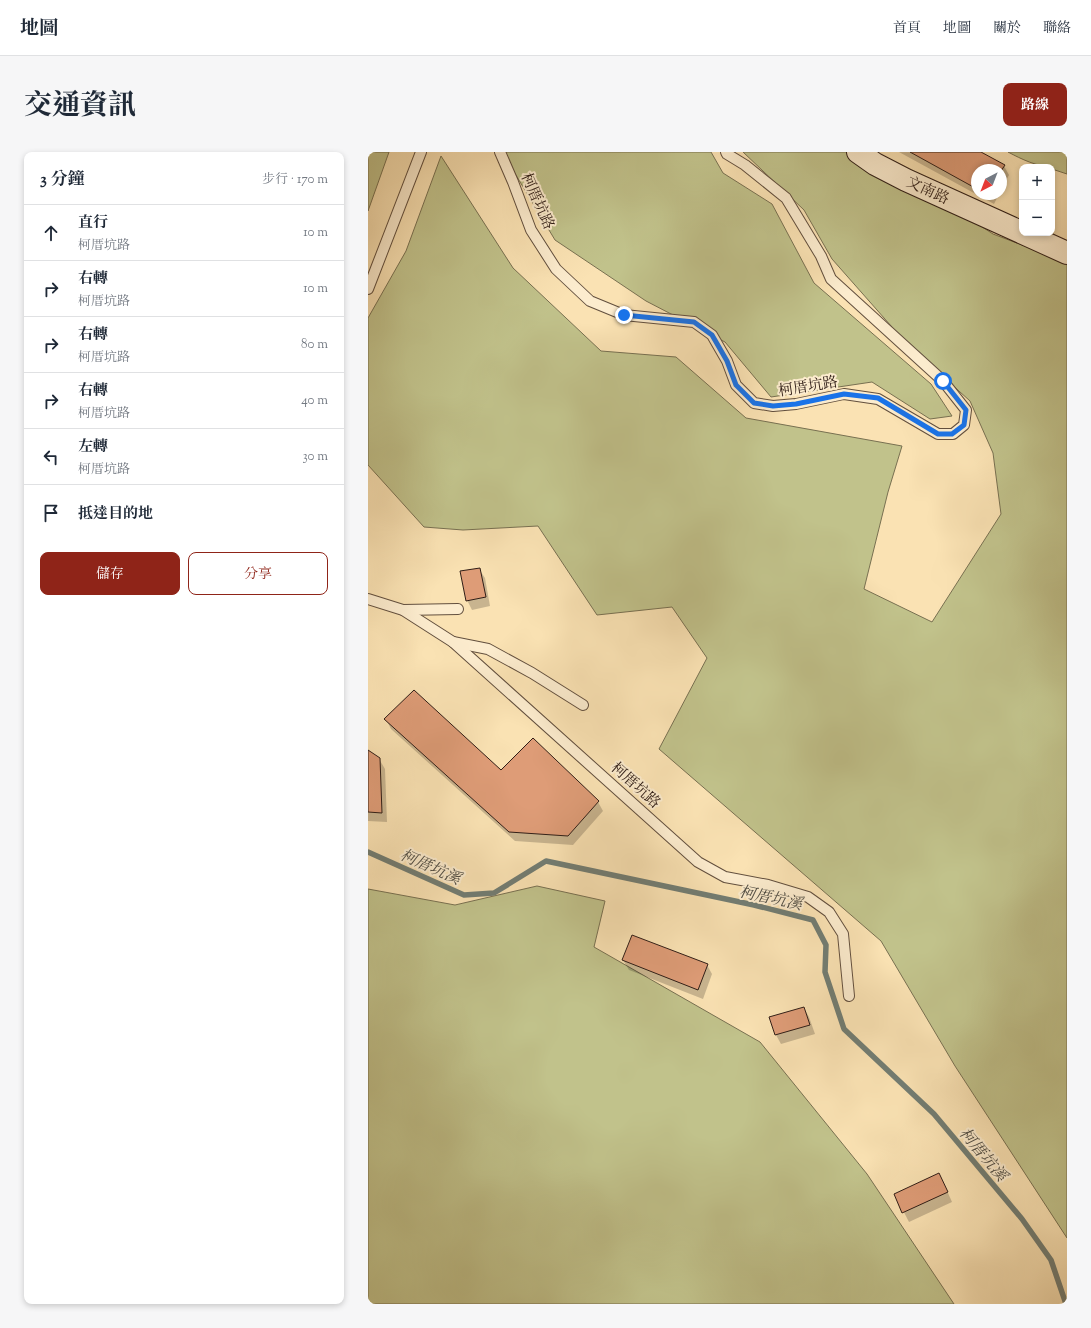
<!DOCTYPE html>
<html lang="zh-TW">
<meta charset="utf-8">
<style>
body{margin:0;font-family:"Sorts Mill Goudy","Noto Serif TC",serif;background:#f6f6f7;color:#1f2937}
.controls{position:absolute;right:12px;top:12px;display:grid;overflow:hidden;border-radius:8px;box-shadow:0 2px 6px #0003}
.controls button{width:36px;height:36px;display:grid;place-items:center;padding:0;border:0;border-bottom:1px solid #e0e1e3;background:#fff;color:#1f2937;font:20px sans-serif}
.compass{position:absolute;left:603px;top:12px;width:36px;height:36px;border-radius:50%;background:#fff;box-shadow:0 2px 6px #0003;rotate:222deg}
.stop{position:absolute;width:12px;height:12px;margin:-9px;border:3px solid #1a73e8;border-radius:50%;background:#fff}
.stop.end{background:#1a73e8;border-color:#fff;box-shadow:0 1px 4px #0008}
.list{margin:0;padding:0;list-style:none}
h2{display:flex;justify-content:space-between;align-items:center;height:52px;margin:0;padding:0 16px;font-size:17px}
h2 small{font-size:13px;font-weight:400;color:#747a83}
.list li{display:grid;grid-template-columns:26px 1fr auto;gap:12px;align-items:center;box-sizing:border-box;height:56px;padding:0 16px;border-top:1px solid #e0e1e3}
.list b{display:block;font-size:15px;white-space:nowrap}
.list p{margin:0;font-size:13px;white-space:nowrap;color:#747a83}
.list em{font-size:13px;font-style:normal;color:#747a83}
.actions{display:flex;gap:8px;padding:12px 16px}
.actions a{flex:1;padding:9px 0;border:1px solid #8f2418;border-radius:8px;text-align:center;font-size:14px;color:#8f2418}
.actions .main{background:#8f2418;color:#fff}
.icon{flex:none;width:22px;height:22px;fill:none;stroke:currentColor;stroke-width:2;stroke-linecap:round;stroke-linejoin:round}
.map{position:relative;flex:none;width:699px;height:1152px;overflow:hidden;border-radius:8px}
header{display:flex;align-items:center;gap:24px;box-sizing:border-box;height:56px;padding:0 20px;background:#fff;border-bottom:1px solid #e0e1e3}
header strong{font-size:19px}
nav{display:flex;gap:22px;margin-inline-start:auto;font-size:14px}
.intro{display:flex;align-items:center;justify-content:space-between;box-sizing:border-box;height:96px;padding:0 24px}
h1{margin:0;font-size:28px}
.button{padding:10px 18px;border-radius:8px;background:#8f2418;color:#fff;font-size:14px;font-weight:700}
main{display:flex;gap:24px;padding:0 24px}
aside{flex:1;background:#fff;border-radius:8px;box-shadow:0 2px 6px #0003}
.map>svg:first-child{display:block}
.green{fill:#c1c28b;stroke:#787051}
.shadow{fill:#0003}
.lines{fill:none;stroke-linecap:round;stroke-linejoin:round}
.stream{stroke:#727d73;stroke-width:5.5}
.building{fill:#de9c77;stroke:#301e17}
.lane-casing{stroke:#624f3e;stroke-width:12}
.secondary-casing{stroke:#301e17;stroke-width:24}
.lane{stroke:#fcecce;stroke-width:10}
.secondary{stroke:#fcecce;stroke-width:22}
.route{stroke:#1a73e8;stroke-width:5}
.labels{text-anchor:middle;stroke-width:4;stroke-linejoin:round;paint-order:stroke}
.street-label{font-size:15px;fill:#301e17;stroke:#fcecce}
.water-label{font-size:16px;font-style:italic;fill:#514e45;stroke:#fcecce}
</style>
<header>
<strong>地圖</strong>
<nav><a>首頁</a><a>地圖</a><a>關於</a><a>聯絡</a></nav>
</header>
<div class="intro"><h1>交通資訊</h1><a class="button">路線</a></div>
<main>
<aside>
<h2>3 分鐘<small>步行 · 170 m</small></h2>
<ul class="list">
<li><svg class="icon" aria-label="ahead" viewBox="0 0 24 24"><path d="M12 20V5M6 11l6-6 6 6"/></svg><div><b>直行</b><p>柯厝坑路</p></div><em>10 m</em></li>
<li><svg class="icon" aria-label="right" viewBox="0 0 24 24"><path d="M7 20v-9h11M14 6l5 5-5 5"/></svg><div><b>右轉</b><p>柯厝坑路</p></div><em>10 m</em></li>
<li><svg class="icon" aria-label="right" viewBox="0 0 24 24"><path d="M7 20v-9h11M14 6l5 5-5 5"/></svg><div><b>右轉</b><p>柯厝坑路</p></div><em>80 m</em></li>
<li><svg class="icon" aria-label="right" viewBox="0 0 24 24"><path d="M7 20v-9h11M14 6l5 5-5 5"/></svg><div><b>右轉</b><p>柯厝坑路</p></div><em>40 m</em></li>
<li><svg class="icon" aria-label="left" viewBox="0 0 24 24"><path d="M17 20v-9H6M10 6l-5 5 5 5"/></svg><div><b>左轉</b><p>柯厝坑路</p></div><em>30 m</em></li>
<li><svg class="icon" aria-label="arrive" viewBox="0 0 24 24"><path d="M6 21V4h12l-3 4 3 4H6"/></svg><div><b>抵達目的地</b></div></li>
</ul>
<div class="actions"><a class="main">儲存</a><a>分享</a></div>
</aside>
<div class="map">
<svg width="699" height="1152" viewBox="0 0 699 1152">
<rect width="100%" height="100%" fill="#fae2b3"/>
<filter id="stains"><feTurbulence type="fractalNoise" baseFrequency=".005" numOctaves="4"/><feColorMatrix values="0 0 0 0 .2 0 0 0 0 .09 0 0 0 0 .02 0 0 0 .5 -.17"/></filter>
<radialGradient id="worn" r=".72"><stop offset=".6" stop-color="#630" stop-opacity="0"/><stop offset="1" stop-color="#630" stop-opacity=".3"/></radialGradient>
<g class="green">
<polygon points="0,0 21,0 0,59"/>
<polygon points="134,0 343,0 355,21 404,52 446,131 563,232 584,264 562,267 504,230 403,245 357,190 278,149 187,88"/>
<polygon points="375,0 497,0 566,43 625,82 699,110 699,1086 587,914 513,789 291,597 339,506 304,455 229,463 170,374 95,378 56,375 0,313 0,166 38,99 73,4 145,116 233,199 308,205 378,266 534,294 520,340 496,437 564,470 633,362 625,301 602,249 539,192 464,107 436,58"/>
<path d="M640,0H699V22L684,17V15C670,15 653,7 640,0Z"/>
<polygon points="169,734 237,749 226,795 392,890 499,1022 586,1152 0,1152 0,737 87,753"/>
</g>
<g class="shadow">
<polygon points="531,0 611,0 636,14 641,23 633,38 633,18 609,18 609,42 631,42 626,52"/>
<polygon points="111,417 117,426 122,454 104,458 99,448"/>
<polygon points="18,567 133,619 230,650 235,659 205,693 147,689 23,577"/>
<polygon points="0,599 11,607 17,617 19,670 0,669"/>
<polygon points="255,808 339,813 344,822 335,847 261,818"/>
<polygon points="436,856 441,865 447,882 413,892 408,883"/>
<polygon points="576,1032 584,1050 541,1070 527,1043"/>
</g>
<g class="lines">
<polyline class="stream" points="0,700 96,743 126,741 178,709 386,753 445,768 458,793 457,820 476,877 566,962 654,1067 683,1108 698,1152"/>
</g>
<g class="building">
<polygon points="542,0 613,0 637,13 633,19 633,18 609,18 609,37"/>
<polygon points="112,416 118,445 98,449 92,419"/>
<polygon points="46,538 133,618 165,586 231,649 200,684 141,680 16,567"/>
<polygon points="0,598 12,606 14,661 0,660"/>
<polygon points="264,783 340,812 330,838 254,808"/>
<polygon points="436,855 442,873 407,883 401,865"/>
<polygon points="571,1021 580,1040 534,1061 526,1042"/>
</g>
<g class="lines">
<defs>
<g id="lane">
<polyline points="132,0 145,30 163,78 188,117 222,149 256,163 326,170 344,183 359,209 368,233 386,251 405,254 428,252 476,242 510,247 570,282 585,282 596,273 598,258 575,229 463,127 453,104 418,46 377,13 359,2 358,0"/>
<polyline points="0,137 53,0"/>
<polyline points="0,447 35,458 85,490 330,710 357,725 400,733 440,745 461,760 475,782 481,844"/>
<polyline points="35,458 90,457"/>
<polyline points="85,490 120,497 164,521 215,553"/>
</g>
<polyline id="secondary" points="490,0 507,12 538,28 699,101"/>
</defs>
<use href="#lane" class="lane-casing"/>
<use href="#secondary" class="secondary-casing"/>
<use href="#lane" class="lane"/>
<use href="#secondary" class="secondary"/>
</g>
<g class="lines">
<polyline class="route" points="256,163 326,170 344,183 359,209 368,233 386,251 405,254 428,252 476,242 510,246 570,282 584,282 596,273 598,258 575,229"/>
</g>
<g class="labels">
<g class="street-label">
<text transform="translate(560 38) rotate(25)" y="5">文南路</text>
<text transform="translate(170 49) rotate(66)" y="5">柯厝坑路</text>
<text transform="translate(440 234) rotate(-9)" y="5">柯厝坑路</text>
<text transform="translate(268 633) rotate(42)" y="5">柯厝坑路</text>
</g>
<g class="water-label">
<text transform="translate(63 714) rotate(24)" y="6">柯厝坑溪</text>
<text transform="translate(403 745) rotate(12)" y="6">柯厝坑溪</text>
<text transform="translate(616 1002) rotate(50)" y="6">柯厝坑溪</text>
</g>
</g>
<rect width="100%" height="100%" filter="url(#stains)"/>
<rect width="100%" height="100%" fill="url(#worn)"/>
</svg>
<div class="controls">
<button>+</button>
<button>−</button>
</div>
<svg class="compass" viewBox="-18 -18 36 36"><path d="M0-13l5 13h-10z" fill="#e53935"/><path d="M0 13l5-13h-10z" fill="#747a83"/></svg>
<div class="stop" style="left:575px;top:229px"></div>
<div class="stop end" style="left:256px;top:163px"></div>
</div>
</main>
